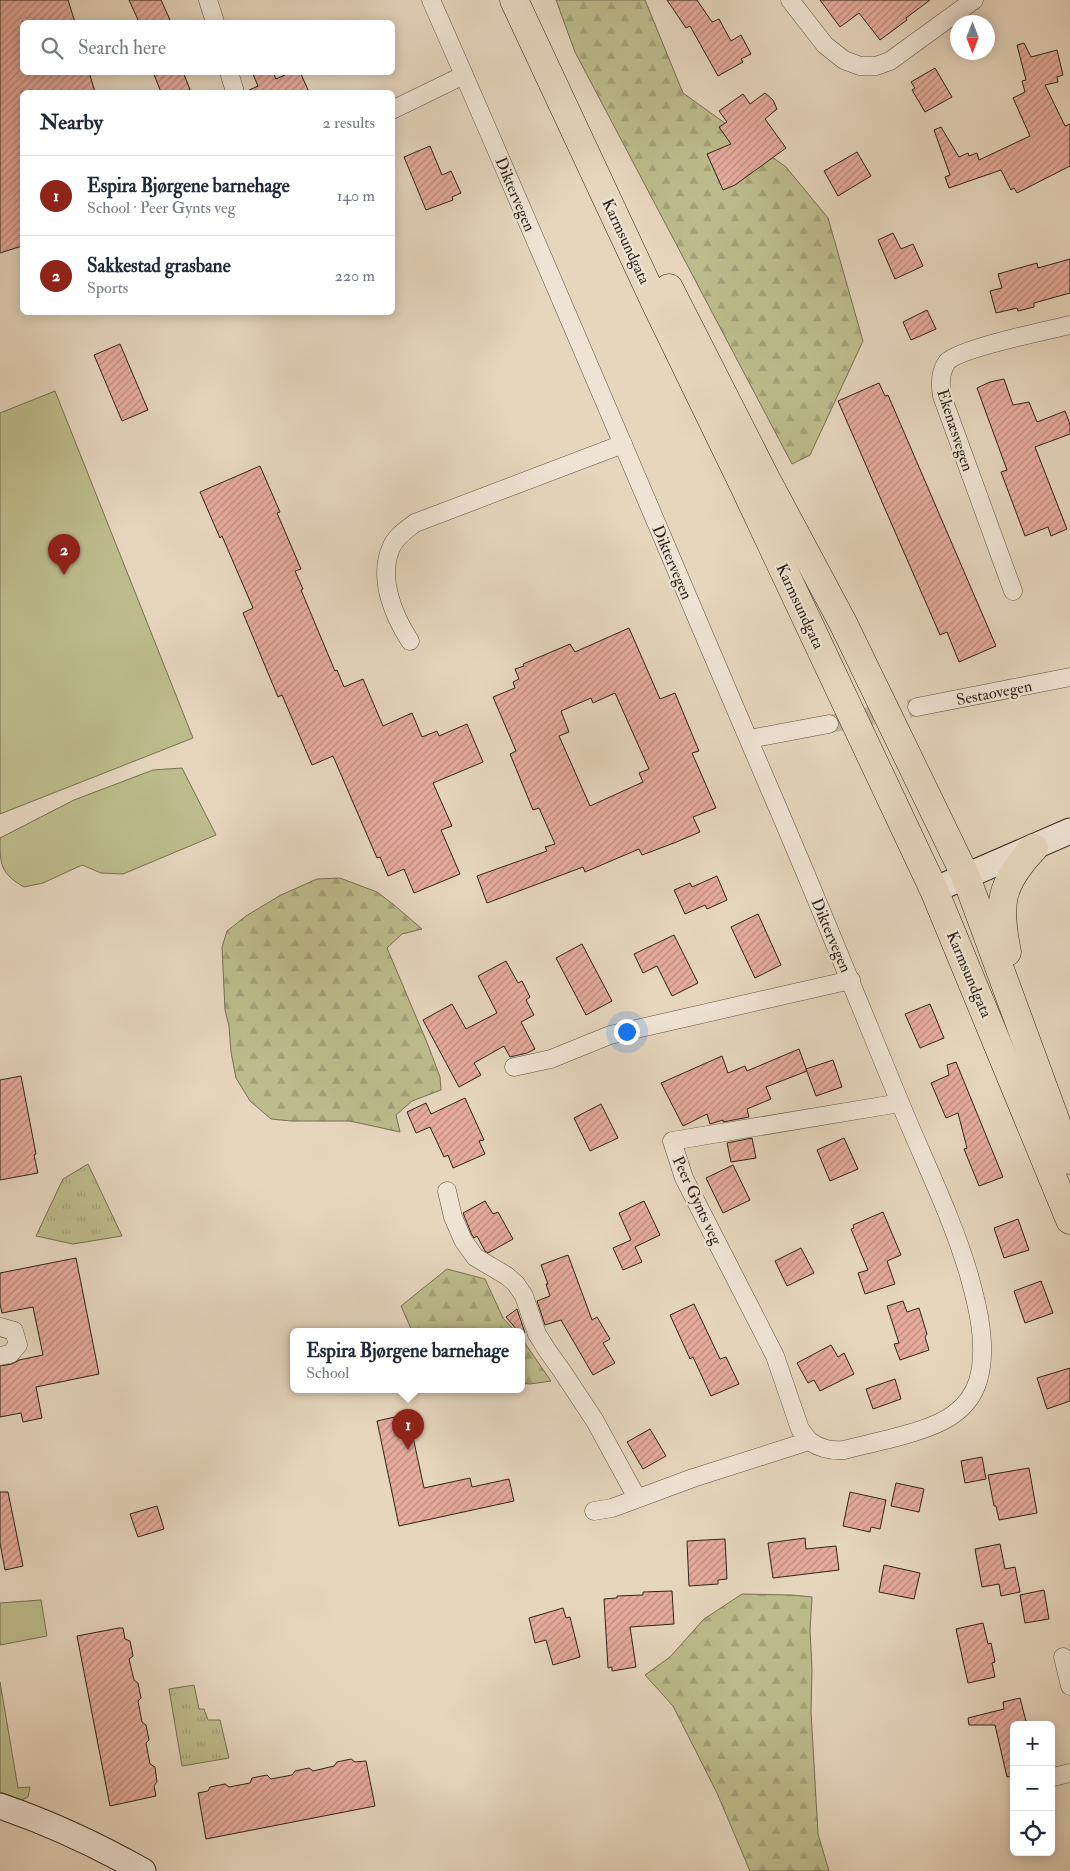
<!DOCTYPE html>
<meta charset="utf-8">
<style>
body{margin:0;font-family:"IM FELL Double Pica",serif;background:#f2f2f3;color:#1f2937}
.controls{position:absolute;right:15px;bottom:15px;display:grid;overflow:hidden;border-radius:8px;box-shadow:0 2px 12px #0003}
.controls button{width:45px;height:45px;display:grid;place-items:center;padding:0;border:0;border-bottom:1px solid #e0e1e3;background:#fff;color:#1f2937;font:25px sans-serif}
.compass{position:absolute;left:950px;top:15px;width:45px;height:45px;border-radius:50%;background:#fff;box-shadow:0 2px 12px #0003;rotate:180deg}
.you{position:absolute;left:626px;top:1031px;width:18px;height:18px;margin:-12px;border:4px solid #fff;border-radius:50%;background:#1a73e8;box-shadow:0 0 0 8px #1a73e833}
.badge{display:grid;place-items:center;width:32px;height:32px;border-radius:50%;background:#8f2418;color:#fff;font-size:16px;font-weight:700}
.pin{position:absolute;translate:-50% -41px;filter:drop-shadow(0 1px 2px #0008)}
.pin::after{content:'';position:absolute;top:26px;width:18px;height:15px;background:inherit;clip-path:polygon(0 0,100% 0,50% 100%)}
.popup{position:absolute;left:290px;top:1328px;width:235px;height:65px;box-sizing:border-box;display:grid;place-content:center;border-radius:8px;background:#fff;filter:drop-shadow(0 1px 4px #0005);font-size:16px;white-space:nowrap;color:#747a83}
.popup b{font-size:19px;color:#1f2937}
.popup::after{content:'';position:absolute;left:50%;top:100%;margin-left:-10px;border:10px solid transparent;border-top-color:#fff}
.list{margin:0;padding:0;list-style:none}
h2{display:flex;justify-content:space-between;align-items:center;height:65px;margin:0;padding:0 20px;font-size:21px}
h2 small{font-size:16px;font-weight:400;color:#747a83}
.list li{display:grid;grid-template-columns:32px 1fr auto;gap:15px;align-items:center;box-sizing:border-box;height:80px;padding:0 20px;border-top:1px solid #e0e1e3}
.list b{display:block;font-size:19px;white-space:nowrap}
.list p{margin:0;font-size:16px;white-space:nowrap;color:#747a83}
.list em{font-size:16px;font-style:normal;color:#747a83}
.icon{flex:none;width:28px;height:28px;fill:none;stroke:currentColor;stroke-width:2;stroke-linecap:round;stroke-linejoin:round}
.map{position:relative;flex:none;width:1070px;height:1871px;overflow:hidden}
.search{position:absolute;background:#fff;box-shadow:0 2px 12px #0003;left:20px;top:20px;width:375px;height:55px;display:flex;align-items:center;gap:12px;box-sizing:border-box;padding:0 18px;border-radius:8px;color:#747a83;font-size:19px}
.panel{position:absolute;background:#fff;box-shadow:0 2px 12px #0003;left:20px;top:90px;width:375px;height:225px;border-radius:8px}
.map>svg:first-child{display:block}
.grass{fill:#bdbc8c;stroke:#767052}
.forest{fill:url(#forest-firs);stroke:#767052}
.park{fill:url(#park-tufts);stroke:#767052}
.building{fill:url(#building-hatch);stroke:#2e2418;fill-rule:evenodd}
.lines{fill:none;stroke-linecap:round;stroke-linejoin:round}
.street-tunnel{stroke:#c1b29c;stroke-width:18;stroke-dasharray:18 9;stroke-linecap:butt}
.street-casing{stroke:#5c5041;stroke-width:19}
.secondary-casing{stroke:#2e2418;stroke-width:27}
.highway-casing{stroke:#2e2418;stroke-width:29}
.street{stroke:#efe4d4;stroke-width:18}
.secondary{stroke:#efe4d4;stroke-width:25}
.highway{stroke:#e6d6bd;stroke-width:28}
.labels{text-anchor:middle;stroke-width:4.5;stroke-linejoin:round;paint-order:stroke}
.street-label{font-size:16px;fill:#2e2418;stroke:#efe4d4}
</style>
<div class="map">
<svg width="1070" height="1871" viewBox="0 0 1070 1871">
<defs>
<pattern id="forest-firs" width="22" height="20" patternUnits="userSpaceOnUse" patternTransform="scale(1.25)"><rect width="22" height="20" fill="#bdbc8c"/><path d="M5 1l3.5 6h-7zM16 11l3.5 6h-7z" fill="#a3a178"/></pattern>
<pattern id="park-tufts" width="24" height="20" patternUnits="userSpaceOnUse" patternTransform="scale(1.25)"><rect width="24" height="20" fill="#bdbc8c"/><path d="M3 7l-1-3M5 7V3M7 7l1-3M15 17l-1-3M17 17v-4M19 17l1-3" fill="none" stroke="#a3a178"/></pattern>
<pattern id="building-hatch" width="6" height="6" patternUnits="userSpaceOnUse" patternTransform="scale(1.25)"><rect width="6" height="6" fill="#e6ab9c"/><path d="M-1 1l2-2M0 6l6-6M5 7l2-2" fill="none" stroke="#bb8b7e"/></pattern>
</defs>
<rect width="100%" height="100%" fill="#e6d6bd"/>
<filter id="stains"><feTurbulence type="fractalNoise" baseFrequency=".004" numOctaves="4"/><feColorMatrix values="0 0 0 0 .2 0 0 0 0 .09 0 0 0 0 .02 0 0 0 .5 -.17"/></filter>
<radialGradient id="worn" r=".72"><stop offset=".6" stop-color="#630" stop-opacity="0"/><stop offset="1" stop-color="#630" stop-opacity=".3"/></radialGradient>
<g class="grass">
<polygon points="55,391 193,738 0,814 0,413"/>
<path d="M182,768L216,835L123,874L101,873L82,865L43,883L24,887C0,873 0,864 0,838L74,800L153,770Z"/>
<polygon points="41,1600 47,1636 0,1645 0,1603"/>
<polygon points="0,1682 18,1788 30,1787 28,1797 22,1800 0,1792"/>
</g>
<g class="forest">
<polygon points="556,0 645,0 683,93 786,167 828,218 863,341 810,455 792,464 575,52"/>
<polygon points="340,878 377,892 394,905 422,929 402,934 387,948 428,1045 440,1077 441,1090 412,1101 396,1115 400,1132 350,1121 291,1121 271,1119 250,1101 236,1078 231,1052 229,1026 225,1010 222,947 227,931 246,916 281,895 317,879"/>
<polygon points="447,1269 485,1279 503,1318 515,1331 412,1331 401,1306"/>
<polygon points="522,1339 551,1381 530,1384 522,1383"/>
<polygon points="742,1594 792,1595 812,1597 810,1630 812,1669 811,1712 818,1834 829,1871 750,1871 717,1793 673,1706 645,1675 670,1657 704,1619"/>
</g>
<g class="park">
<polygon points="88,1164 122,1236 73,1244 36,1236 63,1179"/>
<polygon points="194,1685 199,1709 204,1709 208,1720 220,1720 229,1758 182,1766 169,1689"/>
</g>
<g class="building">
<polygon points="0,0 68,0 75,22 22,22 22,72 89,72 95,92 22,92 22,246 0,253"/>
<polygon points="129,0 161,0 171,22 139,22"/>
<polygon points="667,0 697,0 712,22 719,19 731,41 741,35 751,54 741,59 743,62 718,76 690,26 686,28"/>
<polygon points="820,0 930,0 906,18 907,20 880,40 859,13 840,27"/>
<polygon points="1024,43 1031,57 1057,50 1063,75 1057,77 1058,82 1045,85 1065,126 1070,124 1070,166 1017,193 1014,188 1011,190 1001,170 949,188 945,177 950,175 934,130 941,127 959,157 968,153 969,156 977,153 979,160 1030,136 1013,98 1025,92 1022,81 1026,80 1017,45"/>
<polygon points="935,68 952,97 925,112 912,90 915,88 911,82"/>
<polygon points="153,72 183,72 191,92 161,92"/>
<polygon points="252,72 273,72 276,79 291,72 300,72 309,92 245,92 258,86"/>
<polygon points="765,93 773,100 777,109 765,119 786,148 735,185 723,190 707,154 731,144 719,127 727,122 719,111 743,94 750,104"/>
<polygon points="430,146 442,175 451,171 461,193 452,197 453,200 426,210 404,157"/>
<polygon points="857,152 871,176 838,196 824,171"/>
<polygon points="893,233 901,249 913,244 923,266 895,279 878,240"/>
<polygon points="1070,259 1070,293 1034,303 1034,307 1018,311 1017,308 996,313 990,291 1002,288 998,274 1037,263 1038,268"/>
<polygon points="927,310 936,329 911,340 903,322"/>
<polygon points="120,344 148,410 122,421 94,355"/>
<polygon points="1004,379 1013,405 1029,402 1037,422 1065,411 1070,424 1070,434 1035,447 1067,529 1051,536 1048,527 1025,536 1001,472 1007,470 977,388 990,382"/>
<polygon points="879,383 885,396 888,395 996,646 959,662 947,632 940,635 838,401"/>
<polygon points="260,466 280,512 277,513 301,569 295,571 303,589 301,590 335,671 337,670 344,687 363,679 383,726 412,713 422,737 437,731 439,736 467,724 483,762 433,783 452,826 441,830 460,874 414,893 404,869 388,876 380,857 377,858 333,756 312,765 282,695 278,697 243,613 253,608 222,536 220,538 200,492"/>
<path d="M629,628L660,699L675,693L699,751L692,753L716,808L693,817L700,832L674,843L642,855L639,849L585,872L583,867L487,903L477,876L547,851L545,847L555,844L539,808L533,810L510,754L516,751L493,697L515,688L513,682L519,679L515,669L524,666L523,664L570,644L575,652ZM615,693L649,769L639,773L643,782L590,806L559,736L569,732L561,711L591,698L593,703Z"/>
<polygon points="717,876 727,900 707,909 705,905 685,914 674,890 690,883 692,887"/>
<polygon points="758,914 781,965 755,978 731,927"/>
<polygon points="674,935 698,983 672,996 657,966 643,973 634,954"/>
<polygon points="582,944 612,1001 586,1015 556,958"/>
<polygon points="506,961 518,983 522,981 530,997 526,1000 534,1015 521,1022 535,1049 527,1053 510,1057 504,1046 474,1063 481,1075 459,1087 423,1020 452,1004 466,1029 497,1013 478,976"/>
<polygon points="930,1004 944,1038 920,1048 905,1014"/>
<polygon points="799,1049 807,1071 766,1087 771,1099 747,1109 749,1117 723,1122 723,1120 710,1124 707,1114 683,1126 661,1083 722,1056 728,1073 745,1066 747,1071"/>
<polygon points="833,1060 842,1087 816,1096 806,1069"/>
<polygon points="956,1062 1003,1177 979,1186 964,1149 967,1148 958,1113 946,1118 931,1083 949,1075 947,1065"/>
<polygon points="21,1076 36,1154 34,1155 38,1173 0,1180 0,1080"/>
<polygon points="465,1098 484,1140 479,1141 485,1154 453,1168 448,1155 444,1157 430,1127 416,1133 407,1112 426,1103 431,1114"/>
<polygon points="601,1104 618,1138 590,1151 574,1118"/>
<polygon points="752,1138 756,1158 731,1162 727,1143"/>
<polygon points="844,1138 858,1169 830,1181 817,1150"/>
<polygon points="733,1165 750,1200 723,1213 706,1178"/>
<polygon points="485,1201 493,1214 498,1212 513,1239 488,1253 485,1251 477,1236 474,1238 472,1235 463,1213"/>
<polygon points="644,1201 660,1235 635,1247 642,1262 623,1270 613,1248 631,1240 619,1213"/>
<polygon points="883,1212 901,1255 887,1261 895,1284 865,1294 858,1273 868,1270 851,1229 854,1228 853,1225"/>
<polygon points="1018,1219 1029,1250 1004,1258 994,1228"/>
<polygon points="801,1248 814,1273 787,1286 775,1261"/>
<polygon points="568,1255 592,1320 597,1317 610,1339 603,1343 615,1363 593,1375 561,1320 545,1325 537,1301 550,1296 546,1284 548,1284 541,1265"/>
<polygon points="76,1258 99,1374 36,1387 42,1418 23,1422 21,1413 0,1417 0,1366 12,1364 19,1360 43,1355 33,1307 2,1313 0,1304 0,1273"/>
<polygon points="1041,1281 1053,1313 1025,1323 1014,1291"/>
<polygon points="903,1301 907,1312 919,1308 927,1334 925,1337 929,1350 900,1360 894,1344 899,1343 887,1306"/>
<polygon points="694,1304 720,1359 726,1357 739,1384 711,1396 693,1357 690,1359 670,1315"/>
<polygon points="517,1309 525,1333 522,1334 522,1331 518,1331 506,1317"/>
<polygon points="831,1345 838,1357 844,1353 854,1374 820,1391 814,1380 808,1383 797,1363"/>
<polygon points="1070,1368 1070,1401 1047,1409 1037,1378"/>
<polygon points="895,1379 901,1399 873,1409 866,1389"/>
<polygon points="408,1414 424,1488 470,1478 472,1487 509,1479 514,1501 399,1526 377,1421"/>
<polygon points="650,1429 666,1456 643,1469 627,1442"/>
<polygon points="982,1457 986,1479 965,1483 961,1461"/>
<polygon points="1029,1468 1037,1513 999,1520 996,1506 994,1506 988,1475"/>
<polygon points="896,1483 924,1489 919,1512 891,1506"/>
<polygon points="0,1492 8,1492 23,1566 5,1570 0,1543"/>
<polygon points="850,1492 886,1500 880,1529 871,1527 870,1532 843,1526"/>
<polygon points="157,1506 164,1529 138,1537 130,1514"/>
<polygon points="805,1538 806,1549 836,1546 839,1570 773,1578 768,1543"/>
<polygon points="725,1539 727,1579 718,1580 718,1584 689,1586 687,1541"/>
<polygon points="1000,1544 1005,1569 1015,1567 1020,1592 1001,1596 999,1584 982,1587 975,1549"/>
<polygon points="884,1565 920,1573 914,1599 879,1592"/>
<polygon points="1044,1590 1049,1619 1025,1623 1020,1595"/>
<polygon points="672,1591 674,1624 630,1627 636,1667 612,1671 612,1667 608,1668 604,1599 617,1598 617,1596 643,1595 643,1592"/>
<polygon points="563,1608 566,1618 570,1617 580,1657 553,1665 546,1640 535,1643 529,1618"/>
<polygon points="983,1623 988,1644 991,1643 995,1662 992,1663 995,1677 968,1683 956,1629"/>
<polygon points="119,1628 123,1628 125,1639 130,1641 133,1656 129,1659 134,1680 138,1683 141,1698 138,1701 142,1722 146,1725 149,1740 146,1743 150,1764 155,1767 157,1782 154,1786 156,1796 110,1806 77,1636"/>
<polygon points="1020,1698 1027,1725 1014,1725 1014,1776 1007,1777 995,1725 969,1725 968,1718 1004,1709 1003,1702"/>
<polygon points="351,1759 355,1762 366,1761 375,1806 206,1839 198,1793 208,1791 210,1787 225,1784 229,1787 250,1783 252,1778 267,1775 271,1779 292,1775 295,1771 309,1768 313,1771 334,1766 337,1762"/>
</g>
<g class="lines">
<polyline class="street-tunnel" points="829,724 917,707"/>
<defs>
<g id="street">
<polyline points="208,0 215,22"/>
<path d="M431,0C548,265 660,533 774,799C818,901 859,1003 901,1105C924,1161 952,1217 969,1275C978,1307 988,1347 978,1381C974,1394 965,1406 954,1414C931,1432 874,1442 844,1450C831,1451 821,1449 809,1441L693,1478L612,1508L594,1511"/>
<polyline points="790,0 825,45 844,60 860,66 876,66 890,61 905,50 974,0"/>
<polyline points="229,72 235,92"/>
<polyline points="392,110 464,75"/>
<path d="M1013,591L942,396C940,385 940,372 947,362C958,349 1048,330 1070,325"/>
<path d="M410,641C393,615 378,578 391,548C395,537 406,530 415,523L623,444"/>
<polyline points="917,707 1070,677"/>
<polyline points="749,739 829,724"/>
<polyline points="514,1067 551,1059 610,1035 851,980"/>
<polyline points="447,1191 453,1217 463,1240 475,1257 507,1276 516,1284 524,1296 537,1334 547,1350 562,1371 595,1421 637,1498"/>
<polyline points="0,1327 14,1331 18,1345 10,1354 0,1356"/>
<polyline points="809,1441 800,1429 775,1356 684,1178 672,1141 900,1103"/>
<polyline points="1063,1657 1070,1686"/>
<polyline points="1053,1777 1070,1773"/>
</g>
<g id="secondary">
<polyline points="934,890 1070,831"/>
<path d="M0,1806C50,1823 97,1845 143,1871"/>
</g>
<g id="highway">
<polyline points="514,0 655,302 744,486 934,890 1070,1220"/>
<polyline points="669,288 765,477 843,623 966,877 1070,1160"/>
<path d="M1007,952C997,904 1000,884 1034,848"/>
</g>
</defs>
<use href="#street" class="street-casing"/>
<use href="#secondary" class="secondary-casing"/>
<use href="#highway" class="highway-casing"/>
<use href="#street" class="street"/>
<use href="#secondary" class="secondary"/>
<use href="#highway" class="highway"/>
</g>
<g class="labels">
<g class="street-label">
<text transform="translate(516 194) rotate(67)" y="6">Diktervegen</text>
<text transform="translate(627 241) rotate(65)" y="6">Karmsundgata</text>
<text transform="translate(956 430) rotate(72)" y="6">Ekenæsvegen</text>
<text transform="translate(673 562) rotate(67)" y="6">Diktervegen</text>
<text transform="translate(801 606) rotate(65)" y="6">Karmsundgata</text>
<text transform="translate(994 692) rotate(-11)" y="6">Sestaovegen</text>
<text transform="translate(832 935) rotate(67)" y="6">Diktervegen</text>
<text transform="translate(970 974) rotate(67)" y="6">Karmsundgata</text>
<text transform="translate(698 1200) rotate(65)" y="6">Peer Gynts veg</text>
</g>
</g>
<rect width="100%" height="100%" filter="url(#stains)"/>
<rect width="100%" height="100%" fill="url(#worn)"/>
</svg>
<div class="controls">
<button>+</button>
<button>−</button>
<button><svg class="icon" aria-label="locate" viewBox="0 0 24 24"><circle cx="12" cy="12" r="6"/><path d="M12 2v4M12 18v4M2 12h4M18 12h4"/></svg></button>
</div>
<svg class="compass" viewBox="-18 -18 36 36"><path d="M0-13l5 13h-10z" fill="#e53935"/><path d="M0 13l5-13h-10z" fill="#747a83"/></svg>
<div class="you"></div>
<div class="pin badge" style="left:408px;top:1450px">1</div>
<div class="popup"><b>Espira Bjørgene barnehage</b>School</div>
<div class="pin badge" style="left:64px;top:575px">2</div>
<div class="search"><svg class="icon" aria-label="search" viewBox="0 0 24 24"><circle cx="10" cy="10" r="6"/><path d="M15 15l6 6"/></svg>Search here</div>
<section class="panel">
<h2>Nearby<small>2 results</small></h2>
<ul class="list">
<li><span class="badge">1</span><div><b>Espira Bjørgene barnehage</b><p>School · Peer Gynts veg</p></div><em>140 m</em></li>
<li><span class="badge">2</span><div><b>Sakkestad grasbane</b><p>Sports</p></div><em>220 m</em></li>
</ul>
</section>
</div>
